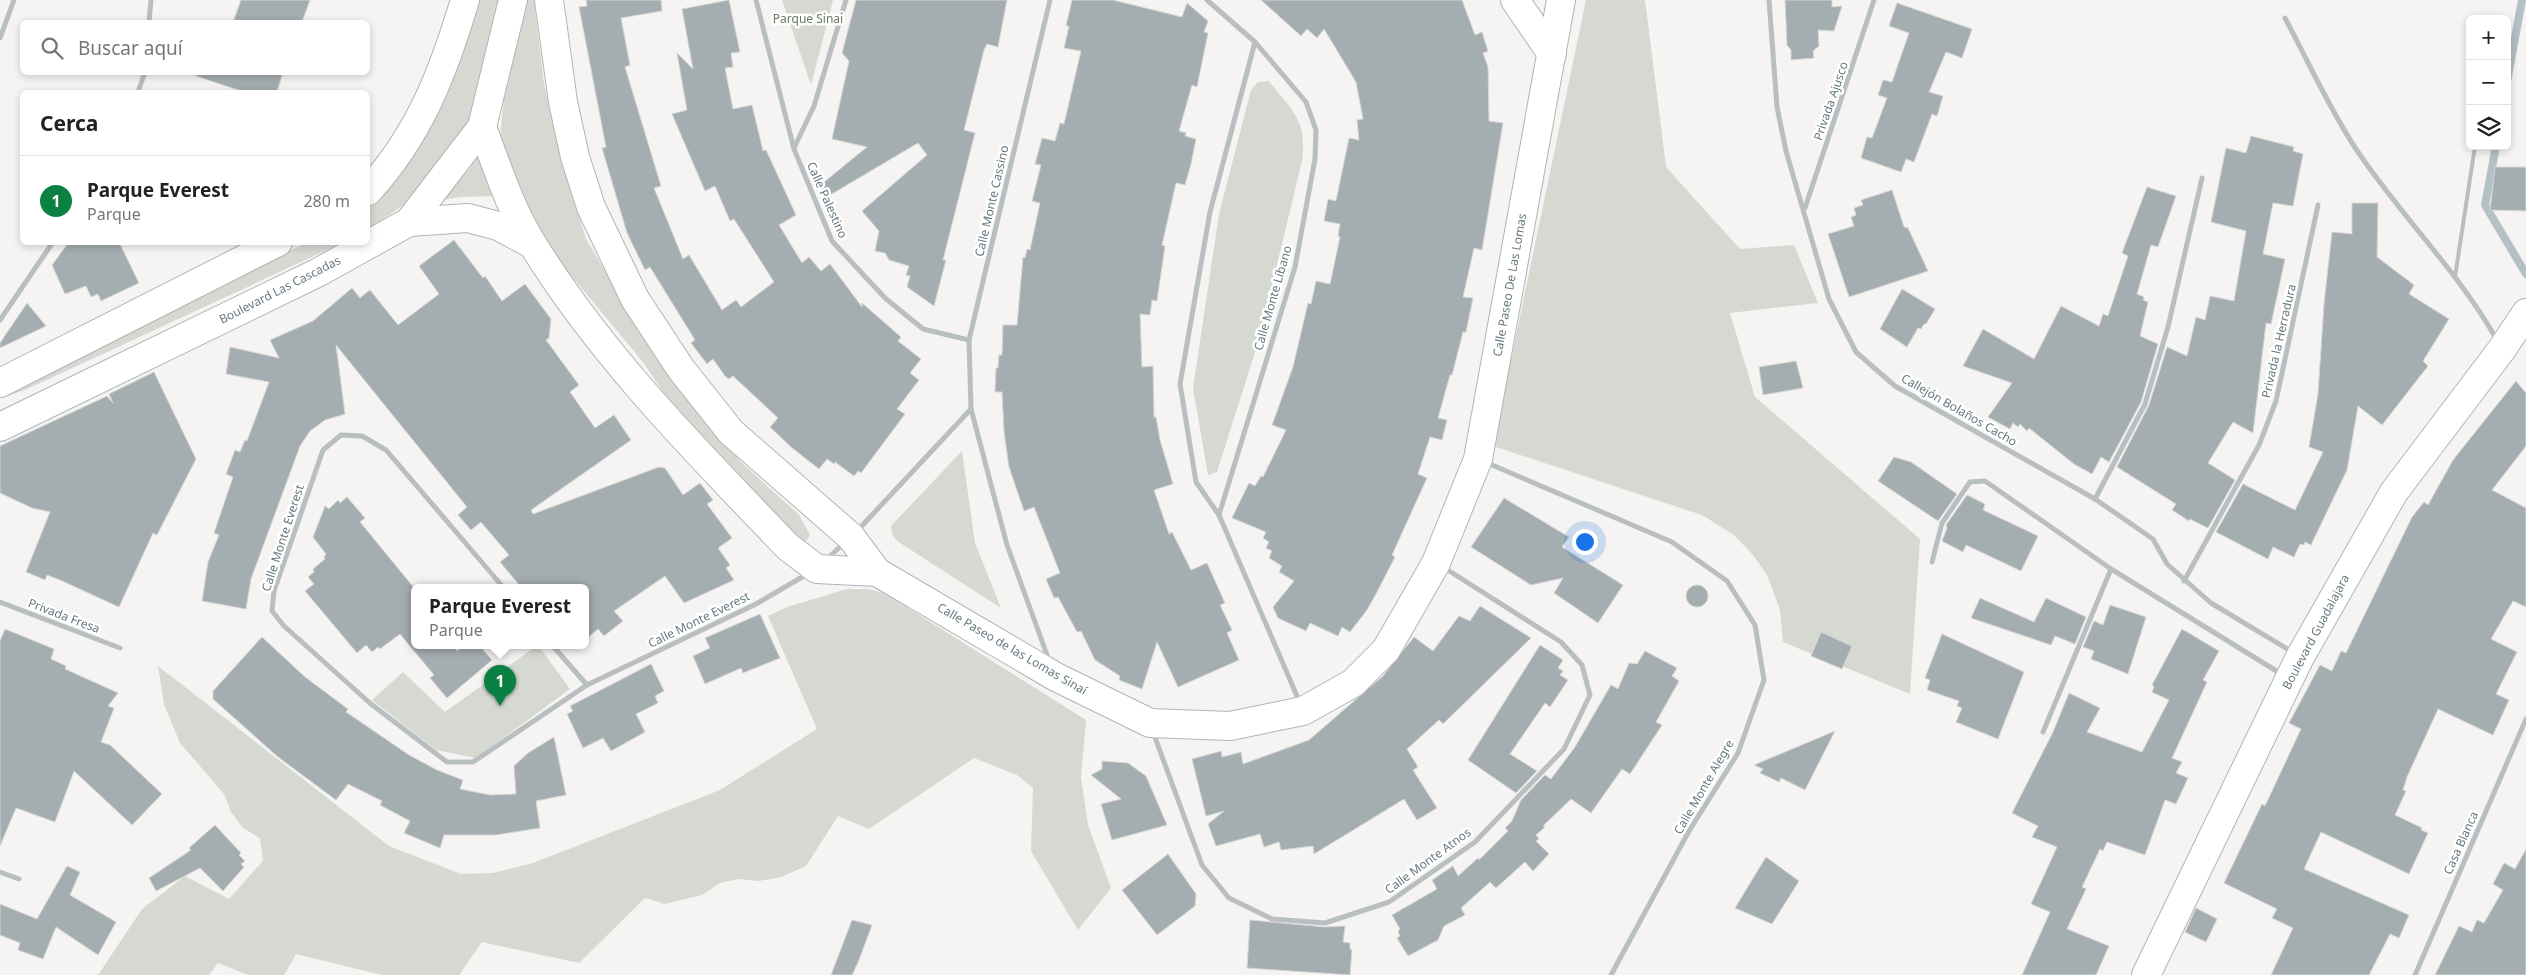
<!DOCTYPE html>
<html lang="es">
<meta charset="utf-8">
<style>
body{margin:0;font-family:"Noto Sans",sans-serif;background:#f6f6f6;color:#222}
.controls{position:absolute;right:15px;top:15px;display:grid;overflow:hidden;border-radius:8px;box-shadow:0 2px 8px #0003}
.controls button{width:45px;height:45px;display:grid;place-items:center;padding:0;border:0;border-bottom:1px solid #e0e0e0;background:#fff;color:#222;font:25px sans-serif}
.you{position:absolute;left:1584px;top:541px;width:18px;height:18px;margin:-12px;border:4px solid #fff;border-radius:50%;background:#1a73e8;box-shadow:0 0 0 8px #1a73e833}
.badge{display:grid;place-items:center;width:32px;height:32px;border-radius:50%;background:#0b8043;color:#fff;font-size:16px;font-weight:700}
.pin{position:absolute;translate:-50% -41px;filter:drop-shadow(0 1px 2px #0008)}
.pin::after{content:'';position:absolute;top:26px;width:18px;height:15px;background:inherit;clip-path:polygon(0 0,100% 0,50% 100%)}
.popup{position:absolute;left:411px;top:584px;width:178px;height:65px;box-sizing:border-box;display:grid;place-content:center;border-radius:8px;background:#fff;filter:drop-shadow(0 1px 4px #0005);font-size:16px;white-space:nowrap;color:#767676}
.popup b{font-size:19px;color:#222}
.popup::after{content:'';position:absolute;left:50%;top:100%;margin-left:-10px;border:10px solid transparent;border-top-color:#fff}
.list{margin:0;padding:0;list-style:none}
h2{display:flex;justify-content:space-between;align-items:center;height:65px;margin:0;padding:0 20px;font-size:21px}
h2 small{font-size:16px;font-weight:400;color:#767676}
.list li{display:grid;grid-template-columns:32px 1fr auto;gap:15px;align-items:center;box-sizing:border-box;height:90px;padding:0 20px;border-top:1px solid #e0e0e0}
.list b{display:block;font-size:19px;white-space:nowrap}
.list p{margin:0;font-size:16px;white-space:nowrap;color:#767676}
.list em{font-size:16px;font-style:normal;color:#767676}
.icon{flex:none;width:28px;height:28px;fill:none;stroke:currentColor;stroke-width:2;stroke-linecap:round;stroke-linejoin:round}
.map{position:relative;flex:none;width:2526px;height:975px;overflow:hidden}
.search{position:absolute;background:#fff;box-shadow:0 2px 8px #0003;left:20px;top:20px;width:350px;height:55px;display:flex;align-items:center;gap:12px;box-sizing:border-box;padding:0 18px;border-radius:8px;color:#767676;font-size:19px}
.panel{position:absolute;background:#fff;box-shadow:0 2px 8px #0003;left:20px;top:90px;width:350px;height:155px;border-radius:8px}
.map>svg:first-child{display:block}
.green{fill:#d5d9d1}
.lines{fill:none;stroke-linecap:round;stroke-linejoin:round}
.stream{stroke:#b4c1c4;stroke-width:8}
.building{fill:#a4adb0;stroke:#d6d6d4}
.secondary-casing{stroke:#aeb5b8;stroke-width:30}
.lane{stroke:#b9bfc1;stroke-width:4}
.street{stroke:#b9bfc1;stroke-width:5}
.secondary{stroke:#fff;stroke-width:28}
.labels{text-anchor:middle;stroke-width:5;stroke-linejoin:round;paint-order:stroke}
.park-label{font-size:12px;fill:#6b7864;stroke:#fff}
.street-label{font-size:12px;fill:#667880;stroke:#fff}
</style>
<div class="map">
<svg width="2526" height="975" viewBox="0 0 2526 975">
<rect width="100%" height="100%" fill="#f5f4f2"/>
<g class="green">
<polygon points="476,0 502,0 473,119 416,196 368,230 368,204"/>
<polygon points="527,0 534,0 544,84 565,168 586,239 625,304 671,375 740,461 799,515 810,535 806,542 797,540 665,395 643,362 544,243 500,141 504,95"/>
<polygon points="782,0 833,0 811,85"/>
<polygon points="1586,0 1645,0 1666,167 1740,249 1794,245 1818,303 1730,313 1755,397 1920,539 1910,694 1783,642 1780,610 1767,575 1753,555 1734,535 1702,515 1493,446"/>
<path d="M1269,81C1293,112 1307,119 1302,161L1258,343L1217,472L1208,475L1193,388L1219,214L1251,90L1258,82Z"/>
<polygon points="478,154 495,196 460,197 437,201 469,170"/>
<polygon points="306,243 342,243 25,390 13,394 9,392 11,385"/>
<polygon points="962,451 975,543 1001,608 897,541 892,534 891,526"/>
<polygon points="847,589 868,589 884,593 1086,720 1081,778 1088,825 1111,888 1078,930 1031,851 1033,788 1017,775 974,758 869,829 838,816 806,866 781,877 759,881 738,879 720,883 702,895 665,904 645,898 579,963 482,942 459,975 382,975 296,954 284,975 248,975 218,963 209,975 98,975 142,909 185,876 229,899 263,861 260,838 243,828 231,812 224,794 180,743 164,704 158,666 389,846 461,874 493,873 533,863 720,790 817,729 768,616 787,607"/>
<polygon points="538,645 570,689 476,758 436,750 372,700 403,672 445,712"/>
</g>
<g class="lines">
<g class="stream">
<polyline points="2507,82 2522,0"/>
<polyline points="2496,146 2485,205 2526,274"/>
</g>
</g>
<g class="building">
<polygon points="241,0 310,0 302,22 233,22"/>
<polygon points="586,0 661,0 662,11 621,18 630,65 625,67 661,186 654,188 683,259 689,255 722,310 736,300 741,307 774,282 734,219 730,221 715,186 705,191 672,114 687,110 677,53 693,69 682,9 729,0 740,52 731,53 733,67 725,68 733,109 752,105 763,151 766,150 796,215 779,225 802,263 809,257 821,271 830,264 862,307 862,303 901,337 898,341 921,359 910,373 919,380 897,409 905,414 861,473 858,471 854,476 835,462 834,464 827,459 819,469 791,447 770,427 778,418 733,376 729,379 725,376 713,359 707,364 691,343 695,340 650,267 645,270 627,233 602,148 606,147 579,7 587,6"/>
<polygon points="856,0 1007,0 998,47 987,44 984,50 964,130 975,133 943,260 946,260 934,306 907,287 910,276 906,275 909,266 889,260 885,253 875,251 879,231 862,211 927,155 918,143 825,198 818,187 867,147 832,139 849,61 842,53"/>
<polygon points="1072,0 1113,0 1182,17 1187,3 1208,21 1204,32 1208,33 1197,87 1192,85 1179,131 1186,133 1185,136 1196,139 1191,164 1185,185 1176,183 1162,245 1165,246 1157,301 1152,300 1150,315 1140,314 1142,367 1153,366 1154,417 1156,417 1160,440 1173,484 1154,490 1169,534 1172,532 1191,570 1207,563 1225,603 1220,605 1232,630 1227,633 1239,660 1178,687 1157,642 1142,689 1119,680 1120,676 1095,660 1081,631 1077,632 1058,597 1054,598 1046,579 1060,573 1034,507 1024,511 1009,467 1004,432 1002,392 995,392 996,368 998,368 999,355 1002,355 1003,325 1017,325 1023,257 1025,258 1027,249 1030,250 1040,203 1032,201 1041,165 1035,164 1042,138 1055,141 1060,123 1064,124 1081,51 1064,48 1069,26 1066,26"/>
<polygon points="1261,0 1462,0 1475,35 1482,32 1488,51 1483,53 1488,67 1489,121 1503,123 1482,250 1474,248 1463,297 1473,298 1466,332 1463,332 1452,375 1450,375 1438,418 1447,420 1442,440 1430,437 1418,474 1427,478 1392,555 1395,557 1377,592 1367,610 1350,632 1342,627 1338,636 1310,623 1306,631 1278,618 1273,607 1294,581 1279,572 1282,566 1269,558 1272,551 1266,548 1269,542 1263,538 1266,532 1232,518 1249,483 1255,486 1261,476 1263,477 1286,430 1272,425 1293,367 1308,303 1311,304 1316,281 1330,284 1340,237 1338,236 1340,224 1324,221 1328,199 1336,201 1349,138 1359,140 1357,120 1363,119 1356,82 1324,29 1317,38 1307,29 1301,36"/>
<polygon points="1785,0 1832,0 1832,7 1842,6 1834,31 1818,30 1819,46 1813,51 1814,58 1791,60 1791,50 1787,45"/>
<polygon points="1897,3 1972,29 1962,58 1946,52 1929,92 1943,96 1937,116 1932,114 1914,162 1906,159 1901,172 1861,158 1867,137 1872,138 1887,98 1878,95 1883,80 1892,82 1909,33 1889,26"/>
<polygon points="197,72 283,72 277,92 244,92 196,76"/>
<polygon points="2251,136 2294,147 2293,151 2303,154 2293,206 2273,203 2263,254 2285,259 2271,324 2266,323 2253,433 2233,422 2208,463 2235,480 2208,528 2190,519 2189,521 2172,510 2176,504 2117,467 2149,405 2167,347 2187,356 2196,317 2205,320 2210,296 2234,301 2246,231 2211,222 2226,148 2246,153"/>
<polygon points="2495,167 2526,167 2526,211 2490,210"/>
<polygon points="2147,187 2176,196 2158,247 2151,245 2137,294 2144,297 2143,300 2148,302 2140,336 2158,344 2141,402 2109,462 2101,457 2092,474 2074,464 2029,428 2027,431 2020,424 2018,427 2013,423 2010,429 1988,417 2012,383 1963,366 1983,329 2034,359 2061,306 2099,326 2103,314 2108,316 2128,256 2122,253"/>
<polygon points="1892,190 1904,227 1908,228 1928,271 1849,297 1828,234 1854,226 1851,217 1856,215 1854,208 1863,205 1861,200"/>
<polygon points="2352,203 2378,203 2377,257 2414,285 2409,294 2449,319 2423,361 2428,366 2382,425 2358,406 2347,470 2311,545 2305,542 2304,545 2300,544 2294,557 2273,547 2268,559 2216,532 2243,484 2295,510 2323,452 2309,447 2318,394 2324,304 2332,232 2352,234"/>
<polygon points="454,240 483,278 485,276 502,301 525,284 551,319 549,338 546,340 579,385 570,392 595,428 614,415 631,440 531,510 533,514 659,467 665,468 683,495 700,483 713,500 707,504 732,538 718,548 730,565 726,568 734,580 684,603 665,576 614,611 623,621 604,636 598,629 585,640 585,587 521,587 500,562 509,555 481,522 471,530 458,515 467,507 336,345 345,414 325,420 310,431 300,446 251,579 246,609 202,601 208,562 219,535 214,533 233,477 226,474 235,450 240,452 245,440 247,441 269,382 226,374 230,347 279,358 270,340 313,321 352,288 360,298 370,290 398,325 439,294 419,266"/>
<polygon points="69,242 119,242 139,283 101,301 98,294 91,297 86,286 65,294 52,265"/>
<polygon points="1902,289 1935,309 1926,324 1924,324 1921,329 1918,328 1907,347 1880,329"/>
<polygon points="27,303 46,326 0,348 0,343"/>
<polygon points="1796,361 1803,388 1763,395 1759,367"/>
<polygon points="154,372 196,459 157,535 153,533 119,607 60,580 47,575 45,580 26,572 50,512 32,508 0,493 0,446 107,396 113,403 109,394"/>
<polygon points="2516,381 2526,393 2526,446 2492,490 2526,508 2526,607 2513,601 2491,639 2517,652 2496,694 2509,700 2493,735 2438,709 2407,777 2403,790 2406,791 2395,815 2422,828 2421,830 2428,833 2409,874 2321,832 2304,869 2409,915 2399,938 2390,934 2369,975 2271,975 2293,928 2272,918 2277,909 2224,883 2262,804 2265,806 2301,729 2289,723 2320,665 2332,671 2341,651 2346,653 2412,517 2424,502 2428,505 2453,460"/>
<polygon points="1894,457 1911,462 1957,494 1938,521 1878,481"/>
<polygon points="1967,495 1985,504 1983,510 2038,536 2021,571 1966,545 1963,552 1942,541 1947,528 1946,525"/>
<polygon points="347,497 365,518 360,522 415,589 415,645 452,645 457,651 465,645 479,645 492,660 447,698 430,678 434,675 400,634 380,649 378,647 372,652 366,645 357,653 305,591 314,584 308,577 314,572 313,569 325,559 324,557 326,554 313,537 325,506 329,509 338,500 340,503"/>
<polygon points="1504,498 1569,537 1562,547 1623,585 1598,623 1554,593 1563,578 1531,585 1471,547"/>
<circle cx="1697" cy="596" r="11"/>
<polygon points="1980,598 2034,622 2046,598 2086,617 2075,644 2055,636 2051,645 1971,618"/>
<polygon points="2110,605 2146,617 2128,674 2091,659 2094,651 2083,647 2094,621 2103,625"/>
<polygon points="1480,606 1531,638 1443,724 1439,720 1407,749 1418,767 1413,770 1437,808 1417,820 1404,799 1314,854 1313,846 1281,850 1279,842 1264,847 1260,834 1216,846 1208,824 1224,811 1206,816 1192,759 1221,751 1222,757 1241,752 1243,764 1309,740 1383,676 1414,637 1433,651 1459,616 1470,621"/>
<polygon points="760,614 780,658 743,673 741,668 705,684 693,656 710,648 705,638"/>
<polygon points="5,629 54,649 51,659 66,666 65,669 118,693 108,706 114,708 101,742 110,745 162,794 132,825 74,771 55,822 16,808 0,846 0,641"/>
<polygon points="2182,629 2219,651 2203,680 2207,682 2172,758 2182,762 2176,773 2188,778 2176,804 2165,800 2145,855 2107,842 2103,851 2100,849 2082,887 2086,889 2067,929 2109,946 2096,975 2022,975 2050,912 2031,904 2057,847 2032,837 2038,826 2012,813 2053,732 2069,693 2100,708 2087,732 2142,752 2169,700 2152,692 2154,687 2152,685"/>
<polygon points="1821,632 1852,646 1842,669 1811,656"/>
<polygon points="1942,634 2024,672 1998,739 1956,722 1962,708 1957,706 1959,701 1927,690 1930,680 1925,678"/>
<polygon points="262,637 305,677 348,709 346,712 409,755 437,770 463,780 460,789 490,795 516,794 514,766 528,753 554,737 566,795 536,801 540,828 496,835 444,835 440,848 404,833 410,821 380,805 382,801 348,784 336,800 278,757 213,699 213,691"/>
<polygon points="1540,645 1563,660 1558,668 1563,671 1560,675 1568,680 1550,707 1545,703 1510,754 1537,771 1516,793 1468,760"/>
<polygon points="1645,651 1677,668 1672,676 1679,681 1656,722 1662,725 1630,774 1622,769 1591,813 1571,799 1543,826 1545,827 1536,835 1539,839 1536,841 1549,854 1533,871 1525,862 1496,888 1490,882 1461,908 1465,915 1444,926 1438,940 1408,956 1397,938 1400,936 1398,931 1400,929 1392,915 1437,889 1432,880 1453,866 1458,876 1478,858 1479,860 1508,831 1505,828 1512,821 1521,800 1545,775 1551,779 1575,747 1611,685 1618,689 1629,663 1637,664"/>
<polygon points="651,664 664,691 655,696 658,703 636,714 645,732 611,751 603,738 583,748 567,714 573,711 570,706"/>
<polygon points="1835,731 1805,790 1781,778 1779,782 1760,773 1763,769 1754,765"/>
<polygon points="1102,761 1128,763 1146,776 1167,825 1112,840 1101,804 1121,799 1091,775 1102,769"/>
<polygon points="215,825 241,853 239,855 245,861 241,864 244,867 223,891 200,868 156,891 149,878 191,850 189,848"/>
<polygon points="2526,849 2526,975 2435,975 2459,926 2472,932 2477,920 2484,923 2503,890 2493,884 2504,863 2515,869"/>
<polygon points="1168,854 1196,894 1195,906 1157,935 1122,890"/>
<polygon points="1766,857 1799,881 1772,924 1735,908"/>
<polygon points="67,866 80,872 70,895 116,922 98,955 56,927 43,959 18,950 20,943 0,935 0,904 37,919"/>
<polygon points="2196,908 2217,919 2206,942 2185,932"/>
<polygon points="852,920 872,925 859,960 852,975 831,975"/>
<polygon points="1250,920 1325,927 1345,926 1343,942 1350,943 1350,949 1352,950 1350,975 1247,968"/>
</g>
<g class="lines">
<defs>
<g id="secondary">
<polyline points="549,0 563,102 575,157 591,207 635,299 681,369 731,432 851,537 877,572 1056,677 1150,723 1230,726 1303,711 1353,683 1386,650 1436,563 1478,459 1561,0"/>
<polyline points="1515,0 1552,54"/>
<path d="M482,127C497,166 510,209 533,245C603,358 697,452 788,547L817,569L877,572"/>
<path d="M368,191C420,134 443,73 465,0"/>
<polyline points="409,222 468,218 498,226 532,244"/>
<polyline points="0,383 278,242"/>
<polyline points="0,427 319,272 409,222 482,127 513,0"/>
<polyline points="2146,975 2300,657 2394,492 2502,349 2526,313"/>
</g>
</defs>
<use href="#secondary" class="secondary-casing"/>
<polyline class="lane" points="2455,277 2475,146"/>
<g class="street">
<polyline points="756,0 794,149 832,241 885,298 923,329 969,340"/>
<polyline points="1050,0 969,340 971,409 1007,545 1050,663"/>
<polyline points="1207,0 1255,42 1306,102 1316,130 1315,159 1295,267 1219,515"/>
<polyline points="1769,0 1777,107 1786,151 1829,299 1856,352 1895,386 2095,499 2153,539 2167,564 2211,603 2294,653"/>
<path d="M2285,18C2308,61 2330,110 2356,149C2400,215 2458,271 2497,340"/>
<polyline points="149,22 151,0"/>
<polyline points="0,38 14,0"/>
<polyline points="1255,42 1210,212 1180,384 1196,482 1219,515 1300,703"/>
<polyline points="138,92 145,72"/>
<polyline points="794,148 814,106 846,0"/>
<polyline points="1805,208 1874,0"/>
<polyline points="0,320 53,242"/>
<polyline points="1485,462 1672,542 1727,581 1755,625 1764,680 1738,753 1689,831 1611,975"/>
<polyline points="2095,499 2145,404 2168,327 2202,178"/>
<polyline points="857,531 971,409"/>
<polyline points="826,560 845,542"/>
<polyline points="1932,562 1942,523 1970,482 1985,481 2111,569 2283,675"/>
<polyline points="2184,581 2259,445 2276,401 2318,205"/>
<polyline points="503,587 386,450 362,436 341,435 323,450 274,591 272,611 284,626 371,704 447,762 473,762 587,685 756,604 809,573"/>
<polyline points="0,602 120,648"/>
<polyline points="552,645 587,685"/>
<polyline points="1153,732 1202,865 1229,898 1272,919 1325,923 1389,902 1475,842 1564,749 1590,695 1582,665 1561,642 1443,567"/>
<polyline points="2043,732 2111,569"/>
<polyline points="0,872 19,879"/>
<polyline points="2415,975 2526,719"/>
</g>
<use href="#secondary" class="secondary"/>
</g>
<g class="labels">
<g class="park-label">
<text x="808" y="23">Parque Sinai</text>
</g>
<g class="street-label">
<text transform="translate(1831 101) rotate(-71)" y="4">Privada Ajusco</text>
<text transform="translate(827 200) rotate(66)" y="4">Calle Palestino</text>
<text transform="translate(992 201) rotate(-77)" y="4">Calle Monte Cassino</text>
<text transform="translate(1510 285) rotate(-80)" y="4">Calle Paseo De Las Lomas</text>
<text transform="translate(280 290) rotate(-27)" y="4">Boulevard Las Cascadas</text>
<text transform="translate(1273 298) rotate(-74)" y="4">Calle Monte Líbano</text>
<text transform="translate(2279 341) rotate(-77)" y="4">Privada la Herradura</text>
<text transform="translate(1959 410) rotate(30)" y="4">Callejón Bolaños Cacho</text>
<text transform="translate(283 538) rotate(-72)" y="4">Calle Monte Everest</text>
<text transform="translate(64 616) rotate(21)" y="4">Privada Fresa</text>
<text transform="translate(699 620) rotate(-26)" y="4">Calle Monte Everest</text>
<text transform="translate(2316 632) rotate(-62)" y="4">Boulevard Guadalajara</text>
<text transform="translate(1012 649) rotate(30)" y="4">Calle Paseo de las Lomas Sinaí</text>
<text transform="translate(1704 787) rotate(-60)" y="4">Calle Monte Alegre</text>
<text transform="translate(2461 843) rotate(-66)" y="4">Casa Blanca</text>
<text transform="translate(1428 861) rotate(-36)" y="4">Calle Monte Atnos</text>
</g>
</g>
</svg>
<div class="controls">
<button>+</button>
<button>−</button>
<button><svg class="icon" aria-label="layers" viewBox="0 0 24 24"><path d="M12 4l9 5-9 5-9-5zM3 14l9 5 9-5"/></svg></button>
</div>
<div class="you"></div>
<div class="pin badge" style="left:500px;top:706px">1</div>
<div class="popup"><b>Parque Everest</b>Parque</div>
<div class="search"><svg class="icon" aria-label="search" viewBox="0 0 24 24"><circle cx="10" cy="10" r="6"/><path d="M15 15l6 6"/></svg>Buscar aquí</div>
<section class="panel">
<h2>Cerca<small></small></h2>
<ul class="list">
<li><span class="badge">1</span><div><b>Parque Everest</b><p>Parque</p></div><em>280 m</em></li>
</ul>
</section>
</div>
